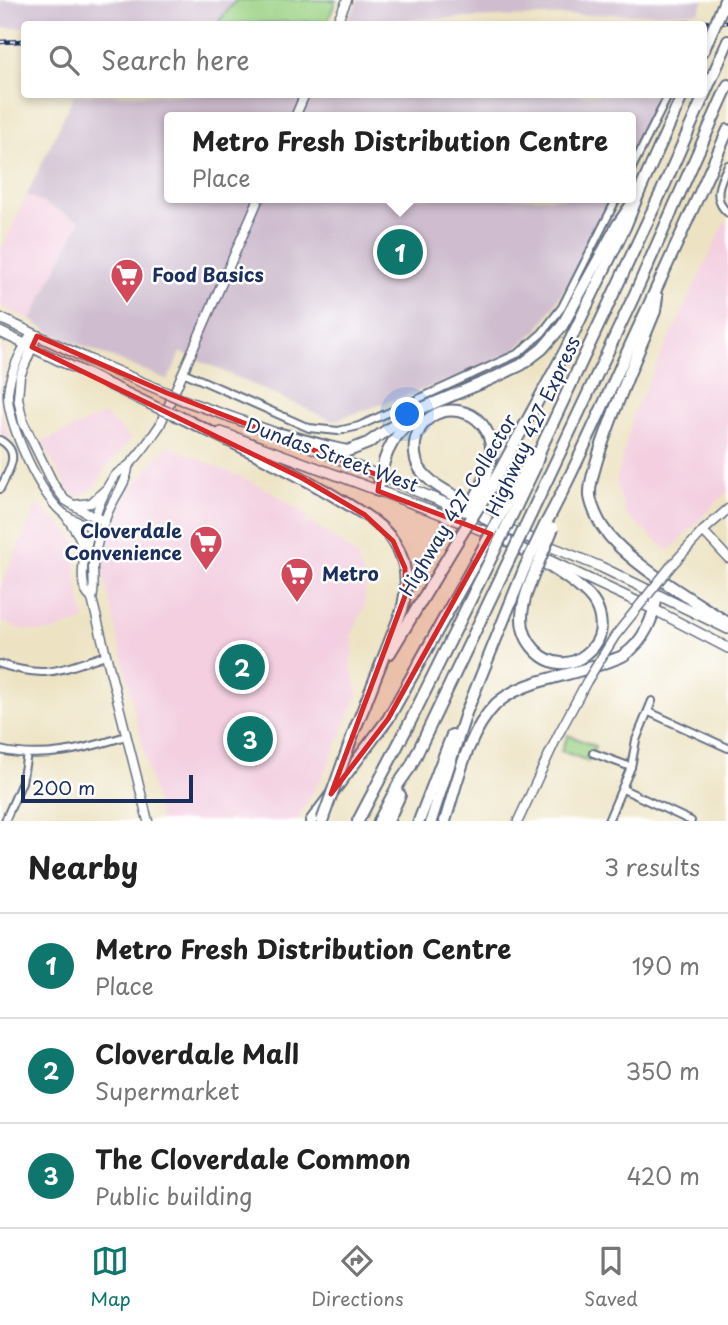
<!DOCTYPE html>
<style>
body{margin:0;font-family:"Playpen Sans",sans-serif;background:#f2f2f2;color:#222}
.scale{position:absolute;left:21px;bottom:18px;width:172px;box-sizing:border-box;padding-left:7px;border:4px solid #1b2f5e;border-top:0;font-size:19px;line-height:24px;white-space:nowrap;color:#1b2f5e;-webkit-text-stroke:5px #fff;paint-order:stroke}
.you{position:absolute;left:408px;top:415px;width:24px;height:24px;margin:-18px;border:5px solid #fff;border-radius:50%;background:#1a73e8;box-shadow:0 0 0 10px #1a73e833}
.badge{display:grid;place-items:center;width:46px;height:46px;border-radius:50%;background:#0f766e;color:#fff;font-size:23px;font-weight:700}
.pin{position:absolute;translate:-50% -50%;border:4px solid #fff;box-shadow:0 2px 7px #0006}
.popup{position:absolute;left:164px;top:112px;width:472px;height:91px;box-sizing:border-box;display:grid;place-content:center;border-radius:7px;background:#fff;filter:drop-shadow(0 2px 5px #0005);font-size:23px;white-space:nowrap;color:#767676}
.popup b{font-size:26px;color:#222}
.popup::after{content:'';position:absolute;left:50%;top:100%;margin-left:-14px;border:14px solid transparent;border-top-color:#fff}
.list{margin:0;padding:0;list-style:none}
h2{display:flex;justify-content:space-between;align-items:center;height:91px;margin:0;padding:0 28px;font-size:30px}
h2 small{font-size:23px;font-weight:400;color:#767676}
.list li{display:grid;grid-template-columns:46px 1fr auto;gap:21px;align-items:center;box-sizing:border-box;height:105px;padding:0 28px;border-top:2px solid #e0e0e0}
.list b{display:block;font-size:26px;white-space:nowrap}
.list p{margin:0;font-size:23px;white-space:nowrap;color:#767676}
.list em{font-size:23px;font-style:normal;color:#767676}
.icon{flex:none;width:38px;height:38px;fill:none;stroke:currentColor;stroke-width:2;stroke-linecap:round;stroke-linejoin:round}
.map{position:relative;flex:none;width:728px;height:821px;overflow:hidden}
.search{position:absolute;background:#fff;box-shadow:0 4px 10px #0003;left:21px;right:21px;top:21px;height:77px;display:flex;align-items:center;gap:18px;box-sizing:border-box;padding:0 24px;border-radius:7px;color:#767676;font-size:26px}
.sheet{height:406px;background:#fff}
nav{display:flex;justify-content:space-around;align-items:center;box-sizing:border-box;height:98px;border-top:2px solid #e0e0e0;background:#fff;font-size:19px;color:#767676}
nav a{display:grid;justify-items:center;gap:4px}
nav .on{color:#0f766e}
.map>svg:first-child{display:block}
.built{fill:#f3cfe0}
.industrial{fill:#cfbdcf}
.green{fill:#9bd284;stroke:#5b8071;stroke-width:2}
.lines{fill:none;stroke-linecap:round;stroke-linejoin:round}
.street-casing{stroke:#646e81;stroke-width:10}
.secondary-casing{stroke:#646e81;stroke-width:11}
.primary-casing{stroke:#646e81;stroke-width:12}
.highway-casing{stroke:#646e81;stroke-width:14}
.street{stroke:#fff;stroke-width:6}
.secondary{stroke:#fff;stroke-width:8}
.primary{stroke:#fff;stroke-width:9}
.highway{stroke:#fff;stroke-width:10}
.rail-casing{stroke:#1b2f5e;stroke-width:4.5}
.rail{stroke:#fff;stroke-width:2;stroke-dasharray:5;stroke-linecap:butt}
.secondary-bridge-casing{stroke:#646e81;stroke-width:11;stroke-linecap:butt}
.primary-bridge-casing{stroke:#646e81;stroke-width:12;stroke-linecap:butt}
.highway-bridge-casing{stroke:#646e81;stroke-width:14;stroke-linecap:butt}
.secondary-bridge{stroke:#fff;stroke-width:8}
.primary-bridge{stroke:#fff;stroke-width:9}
.highway-bridge{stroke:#fff;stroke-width:10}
.marked{fill:#d62828;fill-opacity:0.2;stroke:#d62828;stroke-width:5;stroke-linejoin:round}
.labels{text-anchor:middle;stroke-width:5;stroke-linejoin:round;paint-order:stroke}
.poi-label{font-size:19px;font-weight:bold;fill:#1b2f5e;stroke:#fff;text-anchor:start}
.street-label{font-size:19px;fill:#1b2f5e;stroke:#fff}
</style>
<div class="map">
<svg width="728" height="821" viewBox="0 0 728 821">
<rect width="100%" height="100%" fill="#fff"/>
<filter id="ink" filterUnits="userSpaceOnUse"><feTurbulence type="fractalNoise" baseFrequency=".0143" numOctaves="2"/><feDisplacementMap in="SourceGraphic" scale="14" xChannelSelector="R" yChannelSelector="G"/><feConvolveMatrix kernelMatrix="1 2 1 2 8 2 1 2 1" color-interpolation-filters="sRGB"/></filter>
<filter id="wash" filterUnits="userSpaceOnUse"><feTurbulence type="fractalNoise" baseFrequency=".00686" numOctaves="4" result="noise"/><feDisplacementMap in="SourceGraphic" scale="28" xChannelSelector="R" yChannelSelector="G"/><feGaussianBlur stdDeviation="1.57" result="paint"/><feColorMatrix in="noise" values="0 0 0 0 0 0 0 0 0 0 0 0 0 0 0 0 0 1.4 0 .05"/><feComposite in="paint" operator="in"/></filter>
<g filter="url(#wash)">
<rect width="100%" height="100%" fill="#ede3c3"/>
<g class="built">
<polygon points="27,195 80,221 31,320 0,306 0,252"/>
<polygon points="725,222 728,223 728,491 669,551 626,515 616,483 634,412"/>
<polygon points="0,346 4,349 4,351 0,405 4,424 13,443 0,433"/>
<polygon points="104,414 131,439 106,468 94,488 78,497 69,491 42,442"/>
<polygon points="168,445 269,490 308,516 301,528 303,529 303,525 310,522 340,542 356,556 366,581 364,608 351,636 354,641 351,647 355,649 350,660 358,694 327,768 297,821 160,821 102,569 102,558 106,543 126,497 132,487"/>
<polygon points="38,504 71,535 76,541 76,578 85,620 53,631 41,632 26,630 12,626 0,621 0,588"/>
</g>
<g class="industrial">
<polygon points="0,0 236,0 219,21 110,24 24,24 24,27 0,28"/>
<polygon points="358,0 704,0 699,12 348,21"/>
<polygon points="74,95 660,95 631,161 631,117 169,117 169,198 612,198 576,271 538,330 510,353 457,378 333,421 181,352 168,380 53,334 31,320 80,221 27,195"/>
</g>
<g class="green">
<polygon points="236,0 336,0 328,21 217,24"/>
<polygon points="568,735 595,746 588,761 561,751"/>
</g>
</g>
<g filter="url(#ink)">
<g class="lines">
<defs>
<g id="street">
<path d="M728,165C720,181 711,199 728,213"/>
<polyline points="631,170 669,94"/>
<polyline points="183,372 309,428 338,431 359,426 519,353 542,333 562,307 617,198"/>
<path d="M0,440C23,453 8,471 0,489"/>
<path d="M0,664C49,680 61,669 106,655"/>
<polyline points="649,712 728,748"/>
<path d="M0,750C43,760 85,749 126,736"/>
<polyline points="593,753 631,767"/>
<polyline points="623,789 691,821"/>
<polyline points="5,821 22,782 27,754"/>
<polyline points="608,821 631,767 636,740 652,701"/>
</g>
<g id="secondary">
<polyline points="336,24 347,0"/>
<polyline points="295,117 305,94"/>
<path d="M32,333C21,352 10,371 8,393C6,421 42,501 67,516C77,523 90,526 102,530"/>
<polyline points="37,336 20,376 18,398 23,422 54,485 65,500 90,515 105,521"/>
<polyline points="74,505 91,503 105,490"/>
<polyline points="66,516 79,536 84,553"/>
<polyline points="703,531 728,558"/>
<polyline points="671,566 703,531 728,509"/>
<path d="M92,599C95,588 93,578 93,566C95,548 101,529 108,512C114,497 127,483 128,467"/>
<path d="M148,821L92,599C90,597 86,592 85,590C76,564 98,498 114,477C119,470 126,469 131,463C142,452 151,438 160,425L259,198"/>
<polyline points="518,821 558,735 587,681"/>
</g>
<g id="primary">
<polyline points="0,318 90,360 167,393"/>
<polyline points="0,332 158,408"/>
<polyline points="183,400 287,437"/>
<polyline points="221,432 441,514 496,536"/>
<polyline points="303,444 474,515"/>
<polyline points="500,526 601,567 728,629"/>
<polyline points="544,558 655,610 728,648"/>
</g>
<g id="highway">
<polyline points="719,15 725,0"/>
<polyline points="704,50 710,35"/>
<path d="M657,297L655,311C635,360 613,409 597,460C594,471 589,484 590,496C591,503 596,515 599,521C619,559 692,599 728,623"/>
<path d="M176,415C233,443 290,469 344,502C362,513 382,524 394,542C408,563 408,587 402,610L364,707"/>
<polyline points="281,434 329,447 347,451 353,449 368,443 415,411 489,380 521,365 542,349 562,326 618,224 638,195"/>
<path d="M483,483C486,474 490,466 491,457C496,402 423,394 415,443C414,453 415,461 420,469C432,486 451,493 467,503C475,508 481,515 488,520"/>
<polyline points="491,487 566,349 625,227 638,195 683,94"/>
<path d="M378,491C382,462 388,439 413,420"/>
<polyline points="507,503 528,464 536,453"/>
<polyline points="516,507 535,467 541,448 665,184 728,41"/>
<polyline points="531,514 634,296 728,85"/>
<path d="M546,523C575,470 599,414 624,359C659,283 694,207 728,130"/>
<path d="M510,542C531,556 579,581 593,601C600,611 603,626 599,637C595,649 579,662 566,663C542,665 522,641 522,618C522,602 529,586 535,571"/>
<polyline points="390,653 461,535"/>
<polyline points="355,729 366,702"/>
<polyline points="311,821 388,719 481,552"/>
<polyline points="358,821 410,722 494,552"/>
<polyline points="379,821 399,783 411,766 509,560"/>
<polyline points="388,821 400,795"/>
<polyline points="419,821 452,735"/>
<polyline points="431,821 466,713 525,567"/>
<path d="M445,821C457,783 467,733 496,704C508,693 522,687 538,682C562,675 586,670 610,661C614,659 620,658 624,655C644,642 654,617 657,595"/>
</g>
</defs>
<use href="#street" class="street-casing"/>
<use href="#secondary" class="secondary-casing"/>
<use href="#primary" class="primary-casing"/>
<use href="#highway" class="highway-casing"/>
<use href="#street" class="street"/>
<use href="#secondary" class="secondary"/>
<use href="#primary" class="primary"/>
<use href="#highway" class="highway"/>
<defs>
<g id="rail">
<polyline points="631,24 728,22"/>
<polyline points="0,42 24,41"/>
</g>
</defs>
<use href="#rail" class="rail-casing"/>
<use href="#rail" class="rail"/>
<defs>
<polyline id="secondary-bridge" points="587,681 615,636 671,566"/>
<g id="primary-bridge">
<polyline points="167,393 183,400"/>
<polyline points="158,408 176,415"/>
</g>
<g id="highway-bridge">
<polyline points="710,35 719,15"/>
<polyline points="468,511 483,483"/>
<polyline points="461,535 491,487"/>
<polyline points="481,552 507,503"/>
<polyline points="494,552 516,507"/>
<polyline points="509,560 531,514"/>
<polyline points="525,567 546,523"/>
<polyline points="535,571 553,528"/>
<polyline points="322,821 355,729"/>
</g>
</defs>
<use href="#secondary-bridge" class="secondary-bridge-casing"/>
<use href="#primary-bridge" class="primary-bridge-casing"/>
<use href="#highway-bridge" class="highway-bridge-casing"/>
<use href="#secondary-bridge" class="secondary-bridge"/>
<use href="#primary-bridge" class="primary-bridge"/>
<use href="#highway-bridge" class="highway-bridge"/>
</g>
</g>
<path class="marked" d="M37,336L167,393L380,476L378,491L491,534L388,719L331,794L405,596V568L393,541L365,515L302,478L32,347Z"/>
<defs>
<symbol id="supermarket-pin" viewBox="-11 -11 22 30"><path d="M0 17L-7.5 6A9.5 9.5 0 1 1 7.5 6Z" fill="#d1495b" stroke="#fff"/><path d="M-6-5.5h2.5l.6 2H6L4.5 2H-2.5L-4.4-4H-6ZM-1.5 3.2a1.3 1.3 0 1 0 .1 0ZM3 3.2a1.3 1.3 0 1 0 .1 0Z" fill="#fff"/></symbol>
</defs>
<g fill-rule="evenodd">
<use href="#supermarket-pin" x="108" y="256" width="38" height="52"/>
<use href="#supermarket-pin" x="187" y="523" width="38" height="52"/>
<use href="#supermarket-pin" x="278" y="555" width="38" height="52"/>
</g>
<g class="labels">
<g class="poi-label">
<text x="152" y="282">Food Basics</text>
<text x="182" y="538" text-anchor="end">Cloverdale<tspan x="182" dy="22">Convenience</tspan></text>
<text x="322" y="581">Metro</text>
</g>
<g class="street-label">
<text transform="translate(533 426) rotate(-65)" y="7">Highway 427 Express</text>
<text transform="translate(332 455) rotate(20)" y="7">Dundas Street West</text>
<text transform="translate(458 505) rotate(-59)" y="7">Highway 427 Collector</text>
</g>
</g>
</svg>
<div class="scale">200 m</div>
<div class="you"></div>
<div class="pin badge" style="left:400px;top:252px">1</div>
<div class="popup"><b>Metro Fresh Distribution Centre</b>Place</div>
<div class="pin badge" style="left:242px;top:667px">2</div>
<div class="pin badge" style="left:250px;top:739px">3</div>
<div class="search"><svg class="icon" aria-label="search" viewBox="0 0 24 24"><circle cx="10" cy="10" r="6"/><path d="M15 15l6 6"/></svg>Search here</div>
</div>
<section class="sheet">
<h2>Nearby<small>3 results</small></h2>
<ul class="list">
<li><span class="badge">1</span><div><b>Metro Fresh Distribution Centre</b><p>Place</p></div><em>190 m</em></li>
<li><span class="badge">2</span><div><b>Cloverdale Mall</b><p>Supermarket</p></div><em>350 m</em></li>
<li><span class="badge">3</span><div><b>The Cloverdale Common</b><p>Public building</p></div><em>420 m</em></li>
</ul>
</section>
<nav>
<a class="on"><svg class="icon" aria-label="map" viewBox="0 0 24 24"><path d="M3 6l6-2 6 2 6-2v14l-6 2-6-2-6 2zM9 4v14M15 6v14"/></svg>Map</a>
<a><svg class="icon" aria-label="directions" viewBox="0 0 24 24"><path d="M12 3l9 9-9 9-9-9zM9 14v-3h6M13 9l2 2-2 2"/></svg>Directions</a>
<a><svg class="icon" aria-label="saved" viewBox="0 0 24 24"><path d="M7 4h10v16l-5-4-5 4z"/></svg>Saved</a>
</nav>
